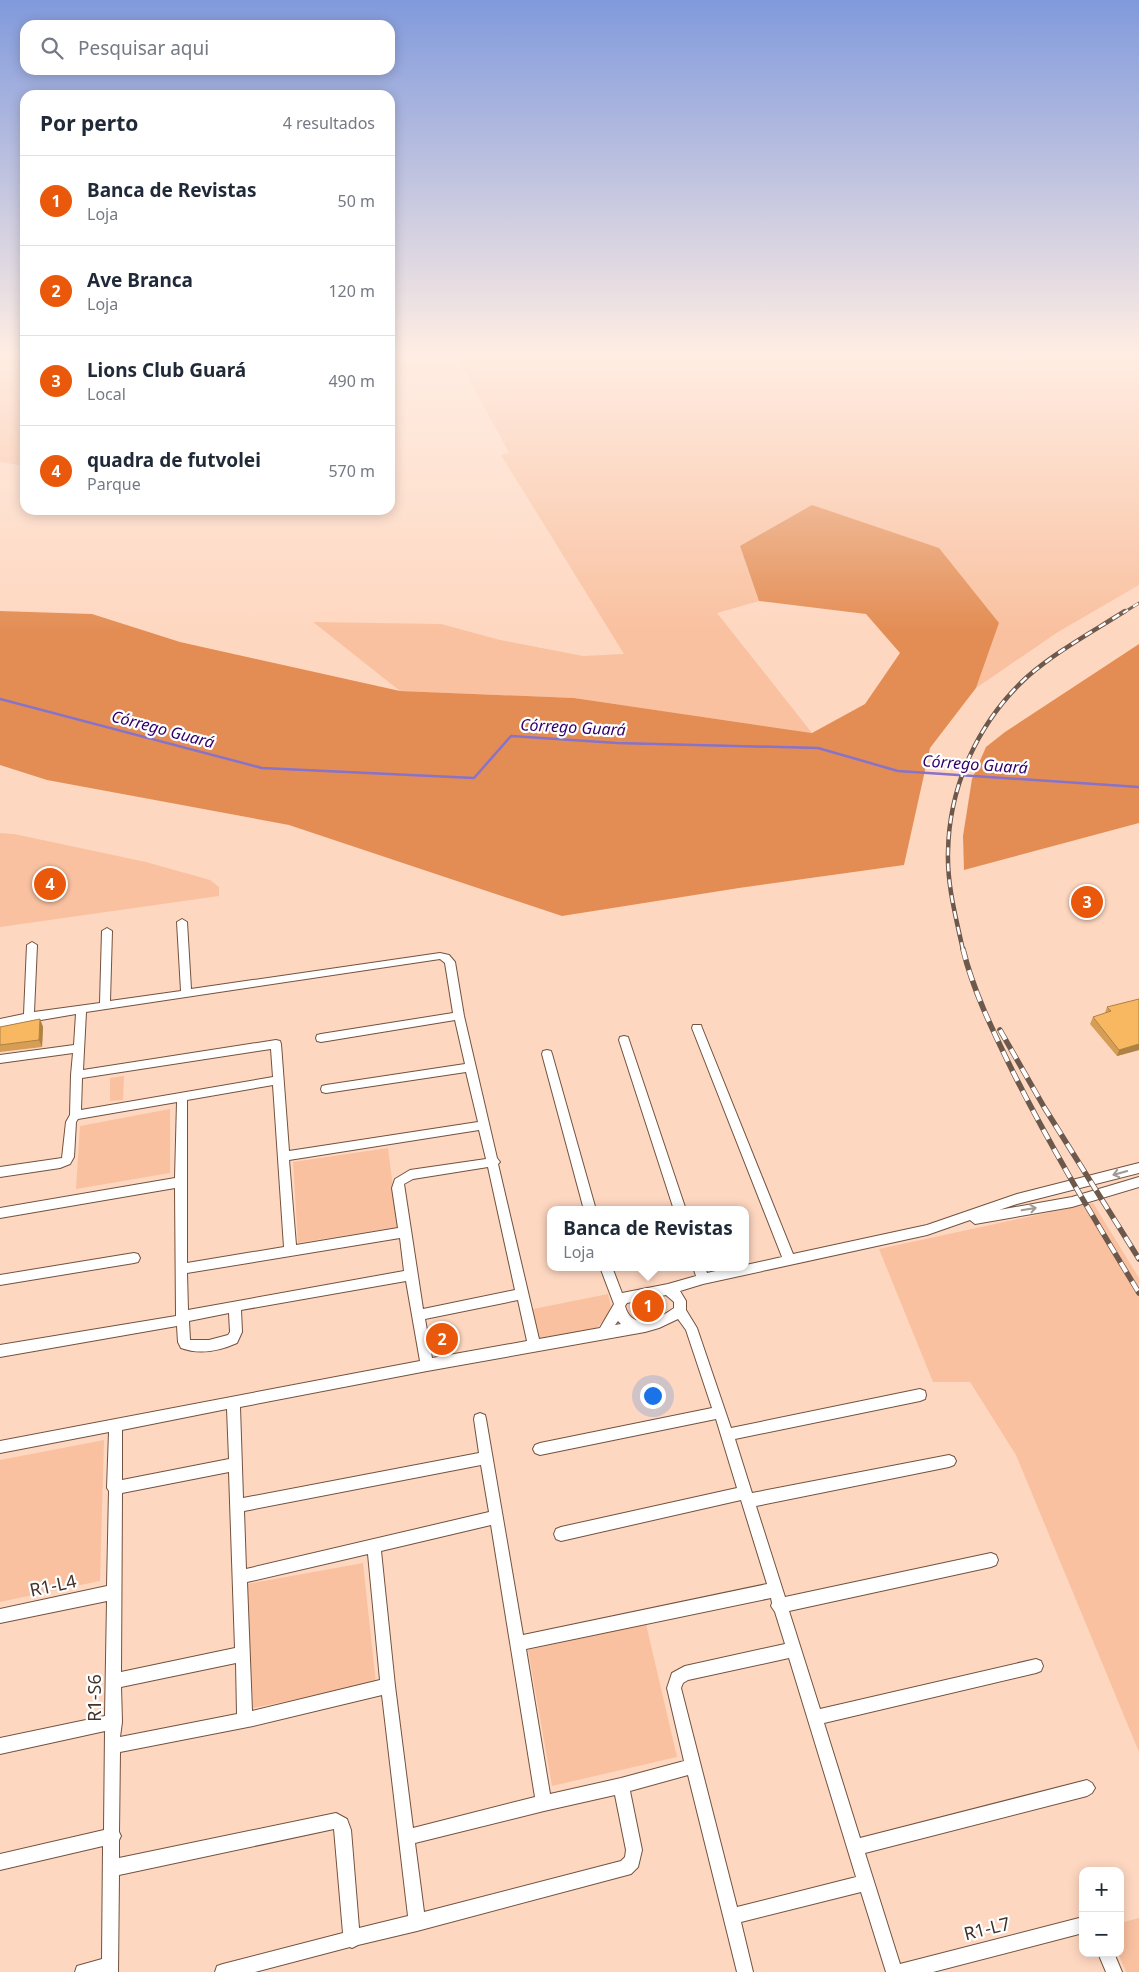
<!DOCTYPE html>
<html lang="pt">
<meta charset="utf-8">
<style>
body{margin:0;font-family:"Noto Sans",sans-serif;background:#f6f6f7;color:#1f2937}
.controls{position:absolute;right:15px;bottom:15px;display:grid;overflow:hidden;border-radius:10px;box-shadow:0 2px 12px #0003}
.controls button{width:45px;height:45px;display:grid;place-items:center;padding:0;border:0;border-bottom:1px solid #e0e1e3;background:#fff;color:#1f2937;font:25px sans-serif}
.you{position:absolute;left:652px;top:1395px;width:18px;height:18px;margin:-12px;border:4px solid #fff;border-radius:50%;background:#1a73e8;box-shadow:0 0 0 8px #1a73e833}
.badge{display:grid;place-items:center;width:32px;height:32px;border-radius:50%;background:#ea580c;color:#fff;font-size:16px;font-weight:700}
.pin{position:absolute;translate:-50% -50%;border:2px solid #fff;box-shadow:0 1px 5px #0006}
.popup{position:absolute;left:547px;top:1206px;width:202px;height:65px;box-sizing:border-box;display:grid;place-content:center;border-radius:10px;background:#fff;filter:drop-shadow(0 1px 4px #0005);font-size:16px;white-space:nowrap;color:#747a83}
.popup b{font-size:19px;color:#1f2937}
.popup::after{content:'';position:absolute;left:50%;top:100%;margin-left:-10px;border:10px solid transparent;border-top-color:#fff}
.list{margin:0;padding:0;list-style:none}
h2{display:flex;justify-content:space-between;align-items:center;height:65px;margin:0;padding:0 20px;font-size:21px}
h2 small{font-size:16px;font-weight:400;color:#747a83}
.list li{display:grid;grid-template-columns:32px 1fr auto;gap:15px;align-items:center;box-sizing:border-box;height:90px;padding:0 20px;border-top:1px solid #e0e1e3}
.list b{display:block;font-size:19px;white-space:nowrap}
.list p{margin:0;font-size:16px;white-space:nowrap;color:#747a83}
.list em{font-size:16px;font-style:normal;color:#747a83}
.icon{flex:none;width:28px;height:28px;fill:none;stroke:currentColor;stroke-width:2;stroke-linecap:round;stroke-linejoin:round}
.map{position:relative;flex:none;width:1139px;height:1972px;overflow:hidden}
.search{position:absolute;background:#fff;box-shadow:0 2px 12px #0003;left:20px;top:20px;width:375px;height:55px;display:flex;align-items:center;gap:12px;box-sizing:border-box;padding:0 18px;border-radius:15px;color:#747a83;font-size:19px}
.panel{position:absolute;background:#fff;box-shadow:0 2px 12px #0003;left:20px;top:90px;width:375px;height:425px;border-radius:15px}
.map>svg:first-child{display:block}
.green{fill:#f9c1a0}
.forest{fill:#e38d54}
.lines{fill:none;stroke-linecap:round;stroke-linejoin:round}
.stream{stroke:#8773c9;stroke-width:2.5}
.street-casing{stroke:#73523e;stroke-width:2}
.street{fill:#fff;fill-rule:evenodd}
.rail-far2-casing{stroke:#6d584c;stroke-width:3}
.rail-far1-casing{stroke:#6d584c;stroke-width:4.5}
.rail-casing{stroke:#6d584c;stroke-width:5.5}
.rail-far2{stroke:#fff;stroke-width:2;stroke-dasharray:6;stroke-linecap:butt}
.rail-far1{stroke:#fff;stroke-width:2.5;stroke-dasharray:8;stroke-linecap:butt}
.rail{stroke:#fff;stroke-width:4;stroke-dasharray:11;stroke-linecap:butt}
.wall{fill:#d59e54}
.shaded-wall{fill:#ae8145}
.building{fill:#f8b862;stroke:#ae8145}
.oneway{stroke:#a09994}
.labels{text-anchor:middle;stroke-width:4.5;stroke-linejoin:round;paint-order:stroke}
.water-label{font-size:16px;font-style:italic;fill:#31006d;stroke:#fff}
.near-street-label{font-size:18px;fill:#42332a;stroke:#fff}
</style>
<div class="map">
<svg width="1139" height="1972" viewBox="0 0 1139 1972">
<rect width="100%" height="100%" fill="#fed7c0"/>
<g class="green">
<polygon points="0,355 25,355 25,466 0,462"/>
<polygon points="456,355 1139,355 1139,585 1058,632 976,688 999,623 740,546 759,601 717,613 812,733 574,698 400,691 313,622 441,624 500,640 583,656 624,654 501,455 509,453"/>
<polygon points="0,833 14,834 146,862 210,880 219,887 219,896 0,927"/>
<polygon points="124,1076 123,1100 110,1101 110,1078"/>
<polygon points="170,1109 170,1173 76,1189 80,1126"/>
<polygon points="388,1148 398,1227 298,1243 293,1162"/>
<polygon points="1093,1203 1139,1278 1139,1752 1016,1455 970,1382 933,1382 879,1249"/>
<polygon points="608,1294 611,1306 606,1318 595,1330 534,1342 528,1310"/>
<polygon points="104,1440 100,1581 0,1602 0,1460"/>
<polygon points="363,1563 376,1684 253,1708 247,1584"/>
<polygon points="646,1624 677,1757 552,1786 528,1650"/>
<polygon points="1139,1918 1139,1972 1126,1972 1118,1953 1120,1953 1120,1923"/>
</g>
<g class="forest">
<polygon points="812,505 939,548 999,623 976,688 930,748 904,865 739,888 562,916 289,825 47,780 0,765 0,611 92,614 180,642 400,691 574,698 812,733 865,704 900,653 866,614 759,601 740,546"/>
<polygon points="1139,644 1139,823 964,870 963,836 972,779 986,747 1005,732"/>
</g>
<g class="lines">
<polyline class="stream" points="0,699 262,768 474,778 511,736 617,743 818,748 898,771 1139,787"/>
<defs>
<g id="street">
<path d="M182,919L187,922L191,989L440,953L449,955L455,962L464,1016L497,1158L500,1162L498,1164L539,1339L600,1328L614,1304L600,1267H612L622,1293L668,1284L696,1276L693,1267H705L707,1273L733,1267H746V1265L782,1257L692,1028L693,1025H701L702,1028L793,1254L927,1225L1017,1194L1139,1163V1173L1017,1204L999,1210L1072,1197L1139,1177V1187L1072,1207L975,1224L970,1220L927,1235L703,1284L680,1291L686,1301V1310L697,1328L731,1428L920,1389L925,1391L926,1395L925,1399L920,1401L735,1439L752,1493L949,1455L954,1457L956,1461L954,1465L949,1467L756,1506L785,1597L991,1553L996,1555L998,1560L996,1565L991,1567L789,1611L820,1709L1036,1659L1041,1661L1043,1666L1041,1671L1036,1673L824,1723L860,1838L1087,1780L1092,1783L1095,1788L1092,1793L1087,1796L865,1853L900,1964L1083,1917V1933L933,1972H886L861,1892L741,1922L753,1972H737L688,1775L630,1791L642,1850L638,1867L631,1874L417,1931L358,1945L352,1948L350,1947L255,1972H215L217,1966L223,1964L343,1933L334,1829L119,1875L118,1972H75L77,1966L102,1959L103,1846L0,1870V1854L104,1830L105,1731L0,1754V1738L105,1716L107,1601L0,1623V1609L107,1586L109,1491L107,1488L109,1432L0,1453V1441L420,1361L406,1281L241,1310L242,1332L237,1343C219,1351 200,1355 181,1348L178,1342L177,1326L0,1357V1345L176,1316L175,1188L0,1218V1208L175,1178L177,1102L78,1119L76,1122L74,1157L70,1164L60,1168L0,1177V1167L62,1158L66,1122L70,1115L71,1075L73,1053L0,1063V1055L74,1045L76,1014L0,1027V1019L24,1014L27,945L32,942L37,945L34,1012L100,1003L102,931L107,928L112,931L110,1001L181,991L177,922ZM440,959L445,963L453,1013L321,1034L317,1035L316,1038L317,1041L321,1042L455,1020L465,1064L326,1085L322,1086L321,1089L322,1092L326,1093L466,1072L478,1122L289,1151L281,1044L280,1041L276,1040L83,1070L86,1012ZM271,1049L273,1077L81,1110L82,1078ZM273,1085L284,1247L187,1263V1100ZM479,1130L486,1159L410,1170L395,1179L392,1188L398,1228L296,1245L289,1160ZM488,1167L515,1290L423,1309L404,1184L413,1179ZM400,1238L404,1271L188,1310L187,1273ZM666,1295L674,1302V1308C659,1319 632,1332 625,1306L627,1303ZM518,1300L527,1341L432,1358L425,1319ZM229,1313L230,1332L228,1335L209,1340H190L189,1321ZM678,1319L686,1330L712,1408L540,1443L535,1445L533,1449L535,1453L540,1455L716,1419L737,1488L561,1527L556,1529L554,1534L556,1539L561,1541L741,1500L767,1584L523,1635L486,1419L485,1415L480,1413L475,1415L474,1419L479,1453L243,1498L240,1407L427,1371L645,1332L659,1328ZM618,1321L621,1324L615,1325ZM227,1409L229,1459L122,1480V1430ZM481,1465L489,1512L246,1569L244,1511ZM229,1472L235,1648L121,1672L122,1493ZM491,1525L535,1797L413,1828L395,1686L381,1551ZM368,1554L380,1680L252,1711L247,1582ZM771,1598L772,1603L771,1606L775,1612L785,1644L685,1666L672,1673L667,1688L684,1761L621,1778L550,1794L526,1649ZM789,1658L856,1877L737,1907L681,1688L683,1683L688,1680ZM236,1663L237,1714L120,1737L122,1722L121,1687ZM382,1695L408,1916L359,1928L351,1830L347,1819L336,1813L119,1858V1840L121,1836L119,1832L120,1752L253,1726ZM615,1795L626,1850L625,1857L621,1861L424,1912L415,1843L544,1811Z"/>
<polygon points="624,1036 628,1037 629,1040 686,1210 674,1210 619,1040 620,1037"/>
<polygon points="547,1050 551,1051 552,1054 596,1210 584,1210 542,1054 543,1051"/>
<polygon points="134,1253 138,1254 140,1258 138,1262 134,1263 0,1285 0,1275"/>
<polygon points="1098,1953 1114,1953 1122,1972 1106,1972"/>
</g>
</defs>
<use href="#street" class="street-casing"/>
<use href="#street" class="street"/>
<defs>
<polyline id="rail-far2" points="1123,613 1139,603"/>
<path id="rail-far1" d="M963,950C956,918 947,885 948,852C949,786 978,722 1027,677C1057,651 1092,632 1125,611"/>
<g id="rail">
<path d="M963,949C973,991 994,1033 1013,1072C1051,1148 1095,1220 1139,1293"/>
<polyline points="1000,1030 1044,1107 1139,1259"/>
</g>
</defs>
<use href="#rail-far2" class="rail-far2-casing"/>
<use href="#rail-far1" class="rail-far1-casing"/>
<use href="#rail" class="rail-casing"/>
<use href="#rail-far2" class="rail-far2"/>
<use href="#rail-far1" class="rail-far1"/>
<use href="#rail" class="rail"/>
</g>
<g class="wall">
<polygon points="1074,890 1101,902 1099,905 1079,907 1073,893"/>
<polygon points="1139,999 1139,1050 1117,1056 1090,1024 1093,1017 1105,1013 1107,1007"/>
<polygon points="40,1019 43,1027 42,1047 0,1052 0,1027"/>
</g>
<g class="shaded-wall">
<polygon points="40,1019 43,1027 42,1047 39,1040"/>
<polygon points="1139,1044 1139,1050 1117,1056 1119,1050"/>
</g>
<g class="building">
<polygon points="1093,889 1101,902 1080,904 1074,890"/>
<polygon points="1139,999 1139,1044 1119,1050 1093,1017 1111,1011 1107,1007"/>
<polygon points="40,1019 39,1040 0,1045 0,1027"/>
</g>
<defs><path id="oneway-shaft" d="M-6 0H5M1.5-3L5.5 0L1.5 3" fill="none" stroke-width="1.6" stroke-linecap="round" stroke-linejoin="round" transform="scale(1.25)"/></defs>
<g class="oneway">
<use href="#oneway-shaft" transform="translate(1120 1173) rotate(164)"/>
<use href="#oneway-shaft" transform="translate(1029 1209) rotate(-10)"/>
</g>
<linearGradient id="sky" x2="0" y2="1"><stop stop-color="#819adc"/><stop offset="0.56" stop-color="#ffede3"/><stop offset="1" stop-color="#ffede3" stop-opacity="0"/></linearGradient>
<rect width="1139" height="631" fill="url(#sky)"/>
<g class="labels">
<g class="water-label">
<text transform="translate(573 727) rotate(3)" y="6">Córrego Guará</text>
<text transform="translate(163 729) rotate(15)" y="6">Córrego Guará</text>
<text transform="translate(975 764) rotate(4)" y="6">Córrego Guará</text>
</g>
<g class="near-street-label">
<text transform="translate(53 1586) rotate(-12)" y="6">R1-L4</text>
<text transform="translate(95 1698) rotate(-90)" y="6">R1-S6</text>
<text transform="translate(987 1929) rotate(-14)" y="6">R1-L7</text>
</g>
</g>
</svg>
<div class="controls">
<button>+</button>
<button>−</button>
</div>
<div class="you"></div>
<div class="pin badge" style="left:648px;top:1306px">1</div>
<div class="popup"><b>Banca de Revistas</b>Loja</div>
<div class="pin badge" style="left:442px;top:1339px">2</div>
<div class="pin badge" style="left:1087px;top:902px">3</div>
<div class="pin badge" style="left:50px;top:884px">4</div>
<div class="search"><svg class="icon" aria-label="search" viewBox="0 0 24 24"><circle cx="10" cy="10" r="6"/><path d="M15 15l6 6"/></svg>Pesquisar aqui</div>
<section class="panel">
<h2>Por perto<small>4 resultados</small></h2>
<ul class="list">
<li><span class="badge">1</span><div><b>Banca de Revistas</b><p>Loja</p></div><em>50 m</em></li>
<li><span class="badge">2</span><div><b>Ave Branca</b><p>Loja</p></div><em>120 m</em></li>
<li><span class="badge">3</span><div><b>Lions Club Guará</b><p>Local</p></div><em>490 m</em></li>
<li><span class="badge">4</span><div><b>quadra de futvolei</b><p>Parque</p></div><em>570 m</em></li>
</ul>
</section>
</div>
